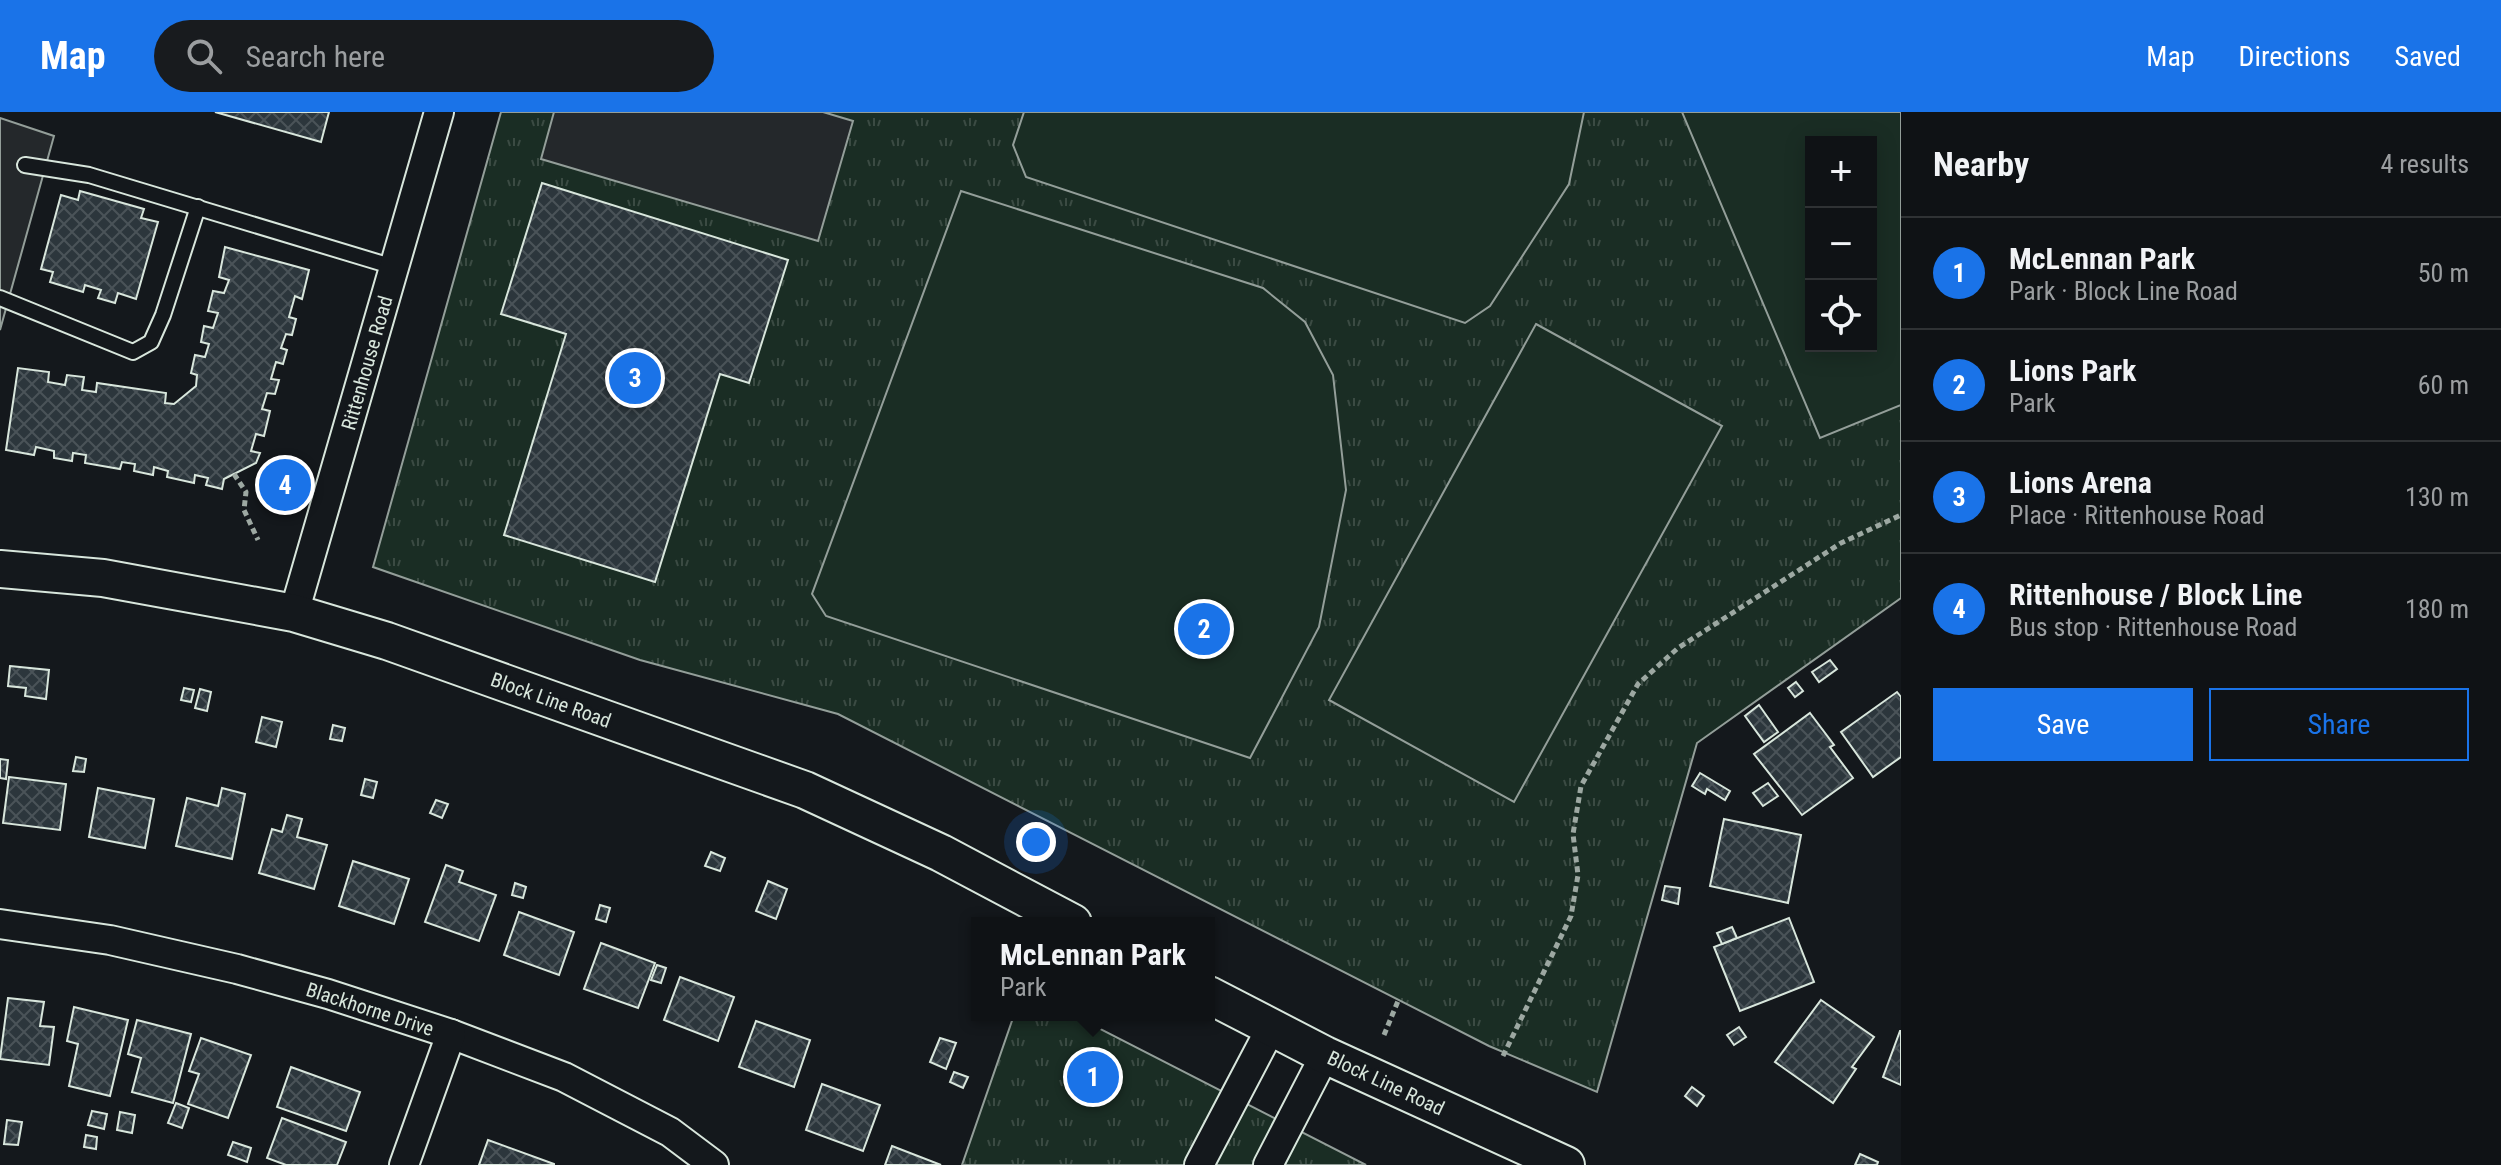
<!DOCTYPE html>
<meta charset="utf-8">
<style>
body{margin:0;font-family:"Roboto Condensed",sans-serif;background:#181b1e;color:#f1f3f6}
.controls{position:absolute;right:24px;top:24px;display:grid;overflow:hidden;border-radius:0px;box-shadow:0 4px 20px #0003}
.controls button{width:72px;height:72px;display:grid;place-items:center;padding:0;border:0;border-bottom:2px solid #2f3234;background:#0f1215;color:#f1f3f6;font:40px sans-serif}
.you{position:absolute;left:1036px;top:730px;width:28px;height:28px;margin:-20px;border:6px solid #fff;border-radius:50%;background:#1a73e8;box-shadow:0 0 0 12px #1a73e833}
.badge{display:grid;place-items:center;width:52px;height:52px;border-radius:50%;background:#1a73e8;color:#fff;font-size:26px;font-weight:700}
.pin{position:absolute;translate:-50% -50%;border:4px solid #fff;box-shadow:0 2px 8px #0006}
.popup{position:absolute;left:971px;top:805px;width:244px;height:104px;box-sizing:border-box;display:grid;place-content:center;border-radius:0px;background:#0f1215;filter:drop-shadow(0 2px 6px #0005);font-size:26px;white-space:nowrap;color:#9b9ea0}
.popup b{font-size:30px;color:#f1f3f6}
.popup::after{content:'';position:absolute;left:50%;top:100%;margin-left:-16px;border:16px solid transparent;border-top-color:#0f1215}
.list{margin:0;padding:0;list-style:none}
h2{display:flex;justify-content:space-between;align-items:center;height:104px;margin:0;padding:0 32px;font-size:34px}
h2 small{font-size:26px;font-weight:400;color:#9b9ea0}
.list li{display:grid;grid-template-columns:52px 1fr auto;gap:24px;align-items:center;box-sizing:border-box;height:112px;padding:0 32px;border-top:2px solid #2f3234}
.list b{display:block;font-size:30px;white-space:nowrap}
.list p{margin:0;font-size:26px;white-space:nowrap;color:#9b9ea0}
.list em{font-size:26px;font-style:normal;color:#9b9ea0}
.actions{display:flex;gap:16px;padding:24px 32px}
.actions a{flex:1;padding:18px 0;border:2px solid #1a73e8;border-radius:0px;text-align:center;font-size:28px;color:#1a73e8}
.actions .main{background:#1a73e8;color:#fff}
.icon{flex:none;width:44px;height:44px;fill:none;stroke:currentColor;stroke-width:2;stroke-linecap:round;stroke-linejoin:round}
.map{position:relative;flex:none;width:1901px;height:1053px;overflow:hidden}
header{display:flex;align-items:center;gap:48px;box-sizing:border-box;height:112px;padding:0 40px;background:#1a73e8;color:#fff}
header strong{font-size:38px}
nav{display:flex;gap:44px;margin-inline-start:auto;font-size:28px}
.search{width:560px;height:72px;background:#181b1e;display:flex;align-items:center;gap:20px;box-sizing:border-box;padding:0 28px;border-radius:44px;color:#9b9ea0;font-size:30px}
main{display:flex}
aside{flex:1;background:#0f1215}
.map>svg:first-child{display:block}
.grass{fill:url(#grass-tufts);stroke:#939e99;stroke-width:2;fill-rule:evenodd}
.pitch{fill:#1a2d24;stroke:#939e99;stroke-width:2;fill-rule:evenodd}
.parking{fill:#24282b;stroke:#939e99;stroke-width:2}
.building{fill:url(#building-cross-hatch);stroke:#d8e6dc;stroke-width:2}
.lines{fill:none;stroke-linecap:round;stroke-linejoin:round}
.service-casing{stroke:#d8e6dc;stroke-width:18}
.minor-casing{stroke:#d8e6dc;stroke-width:32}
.tertiary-casing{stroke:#d8e6dc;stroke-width:40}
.path{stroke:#9da8a2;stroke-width:5;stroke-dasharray:6 4;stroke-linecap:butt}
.service{stroke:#14181c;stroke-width:14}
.minor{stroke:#14181c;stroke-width:28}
.tertiary{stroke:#14181c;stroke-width:36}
.labels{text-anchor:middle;stroke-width:6;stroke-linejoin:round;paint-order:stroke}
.street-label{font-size:20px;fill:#d8e6dc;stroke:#14181c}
</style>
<header>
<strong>Map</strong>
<div class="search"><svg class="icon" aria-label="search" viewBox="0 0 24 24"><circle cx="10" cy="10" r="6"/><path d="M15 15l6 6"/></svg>Search here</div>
<nav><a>Map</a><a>Directions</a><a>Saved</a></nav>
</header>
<main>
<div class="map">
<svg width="1901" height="1053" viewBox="0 0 1901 1053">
<defs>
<pattern id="grass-tufts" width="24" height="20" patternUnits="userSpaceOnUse" patternTransform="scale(2)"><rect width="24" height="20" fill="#1a2d24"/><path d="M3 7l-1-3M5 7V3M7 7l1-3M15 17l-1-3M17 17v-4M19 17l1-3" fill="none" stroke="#3b4b43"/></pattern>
<pattern id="building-cross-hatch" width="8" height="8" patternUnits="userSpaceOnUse" patternTransform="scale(2)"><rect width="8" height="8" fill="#2c363c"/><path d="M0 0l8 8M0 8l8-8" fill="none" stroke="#4a5358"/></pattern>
</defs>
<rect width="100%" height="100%" fill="#14181c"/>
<g class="grass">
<path d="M501,0H1901V486L1697,631L1597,980L1489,934L838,602L640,548L373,455ZM1811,30H1871V234H1811Z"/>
<polygon points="1014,903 1073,903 1366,1053 962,1053"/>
</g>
<g class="pitch">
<polygon points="1024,0 1584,0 1569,72 1490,194 1465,211 1026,65 1013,33"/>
<path d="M1682,0H1901V293L1820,326ZM1871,30V234H1811V30Z"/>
<polygon points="961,79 1263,176 1305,210 1333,263 1346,378 1319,515 1250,646 826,504 812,482"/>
<polygon points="1536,212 1722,314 1514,690 1329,588"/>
</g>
<g class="parking">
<polygon points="554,0 823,0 853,9 818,129 541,47"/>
<polygon points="0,6 54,24 0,218"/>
</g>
<g class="building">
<polygon points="215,0 329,0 321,30"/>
<polygon points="542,71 788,148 749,271 720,262 655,470 504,423 566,222 501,202"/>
<polygon points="80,79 144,97 141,106 158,110 136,187 118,181 115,191 98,186 101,178 85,173 83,180 50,170 53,160 41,157 61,83 78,88"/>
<polygon points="225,135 309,158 302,187 295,184 289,205 296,207 292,223 286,222 281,236 287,238 283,252 276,250 271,267 279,268 275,282 267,281 262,297 270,299 264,324 256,322 251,339 260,341 256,351 224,367 222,377 206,373 208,366 195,363 194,371 167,365 168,359 154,355 153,363 134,359 135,352 122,350 120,357 85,351 86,343 73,341 72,349 54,346 54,339 36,335 34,343 6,338 18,256 49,260 48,270 65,273 67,263 84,265 82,278 96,280 97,271 166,281 165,291 174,292 196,274 197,263 191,261 195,243 205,245 209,232 201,230 204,214 213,216 218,201 208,199 213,179 224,181 229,168 219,165"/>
<polygon points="1830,548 1837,557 1819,570 1812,560"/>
<polygon points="10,554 49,558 46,587 25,584 26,576 8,574"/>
<polygon points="1796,570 1803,579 1795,585 1788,576"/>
<polygon points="184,576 194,578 191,590 181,588"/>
<polygon points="200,577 211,580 207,599 195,596"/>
<polygon points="1897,580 1901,585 1901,645 1873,665 1841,620"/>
<polygon points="1759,593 1778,620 1764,630 1745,604"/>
<polygon points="1810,601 1834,633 1830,635 1853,666 1802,703 1754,642"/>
<polygon points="262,605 282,610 276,635 256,630"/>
<polygon points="333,613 345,616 342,629 330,627"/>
<polygon points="76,645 86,647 84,660 73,659"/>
<polygon points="0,647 8,648 6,667 0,666"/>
<polygon points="1700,661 1730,679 1725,688 1707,677 1705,682 1692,674"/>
<polygon points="9,665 66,672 60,718 3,711"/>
<polygon points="365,667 377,670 373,686 361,683"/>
<polygon points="1768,671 1778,684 1763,694 1753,681"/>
<polygon points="98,676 154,687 145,736 89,725"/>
<polygon points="222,676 245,682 232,747 176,734 187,686 218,694"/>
<polygon points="436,688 448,692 442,706 430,701"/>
<polygon points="287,703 302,707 297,725 327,733 314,777 259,761 272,717 282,720"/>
<polygon points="1724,707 1801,723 1788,791 1710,774"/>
<polygon points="711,740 725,746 720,759 705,754"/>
<polygon points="353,749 409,767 394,812 339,794"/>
<polygon points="446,753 463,759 459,770 496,783 479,829 425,810"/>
<polygon points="768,769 787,777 776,807 756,799"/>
<polygon points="515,771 526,775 523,786 512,783"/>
<polygon points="1665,774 1680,776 1678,792 1662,788"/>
<polygon points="600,793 610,796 606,810 596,807"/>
<polygon points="519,800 574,820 559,863 504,843"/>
<polygon points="1789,806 1814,870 1740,899 1714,835"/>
<polygon points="1732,815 1737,826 1722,832 1717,821"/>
<polygon points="601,831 655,851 638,896 584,877"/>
<polygon points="657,853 666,856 661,871 651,868"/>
<polygon points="680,865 734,885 718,929 664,908"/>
<polygon points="8,886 44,890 40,914 54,915 49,953 0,947"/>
<polygon points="1821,888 1874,925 1852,955 1856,957 1833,991 1775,950"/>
<polygon points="74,895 128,908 110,984 69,974 78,932 67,929"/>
<polygon points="137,908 191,922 173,991 132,980 141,946 128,942"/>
<polygon points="756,909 810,928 794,975 739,955"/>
<polygon points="1739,915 1746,925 1734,933 1727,923"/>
<polygon points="1900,919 1901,919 1901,973 1883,965"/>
<polygon points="201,926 251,943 228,1006 188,992 199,962 189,959"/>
<polygon points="940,926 956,931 946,957 930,950"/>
<polygon points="291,955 360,980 346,1019 277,995"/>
<polygon points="954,960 968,965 963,976 950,970"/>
<polygon points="822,972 880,993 863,1039 806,1018"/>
<polygon points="1692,975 1704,984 1697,994 1685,984"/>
<polygon points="176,991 189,996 182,1016 168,1011"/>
<polygon points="92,999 107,1002 104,1017 88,1013"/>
<polygon points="120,1000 135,1003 132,1021 117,1018"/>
<polygon points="282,1006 346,1030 337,1053 286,1053 267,1046"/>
<polygon points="7,1008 22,1010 18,1033 4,1032"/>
<polygon points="86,1023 97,1025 96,1037 84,1035"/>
<polygon points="488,1028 554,1052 554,1053 479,1053"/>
<polygon points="233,1030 251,1036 247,1050 228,1043"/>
<polygon points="892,1034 941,1053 885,1053"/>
<polygon points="1860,1042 1878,1050 1877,1053 1855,1053"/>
</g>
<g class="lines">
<defs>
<g id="service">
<polyline points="25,53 89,63 394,155"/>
<polyline points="0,186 133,240 151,230 163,203 198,95"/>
</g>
<g id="minor">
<polyline points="294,501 439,0"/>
<polyline points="0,812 110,828 237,857 328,882 451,922 564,965 670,1020 714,1053"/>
<polyline points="404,1053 451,922"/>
<polyline points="1199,1053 1271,916"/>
<polyline points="1268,1053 1325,943"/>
</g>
<g id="tertiary">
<polyline points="0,457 103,466 294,501 387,529 805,678 941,741 1073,811"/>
<polyline points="1209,883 1325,943 1566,1053"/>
</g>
</defs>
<use href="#service" class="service-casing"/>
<use href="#minor" class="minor-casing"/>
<use href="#tertiary" class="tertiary-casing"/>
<g class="path">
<polyline points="234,362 246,380 244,398 258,428"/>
<polyline points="1384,923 1398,889"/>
<polyline points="1503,944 1571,804 1578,763 1573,722 1581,674 1638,572 1678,536 1841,431 1901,403"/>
</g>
<use href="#service" class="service"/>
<use href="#minor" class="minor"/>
<use href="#tertiary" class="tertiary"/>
</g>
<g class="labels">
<g class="street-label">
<text transform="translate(367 251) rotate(-74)" y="7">Rittenhouse Road</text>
<text transform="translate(551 588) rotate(20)" y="7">Block Line Road</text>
<text transform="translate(370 897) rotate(18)" y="7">Blackhorne Drive</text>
<text transform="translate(1386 971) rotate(25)" y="7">Block Line Road</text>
</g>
</g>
</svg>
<div class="controls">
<button>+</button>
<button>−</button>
<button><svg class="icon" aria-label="locate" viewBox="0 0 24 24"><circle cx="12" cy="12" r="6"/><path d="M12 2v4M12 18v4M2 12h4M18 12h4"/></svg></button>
</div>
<div class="you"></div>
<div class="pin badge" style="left:1093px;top:965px">1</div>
<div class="popup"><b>McLennan Park</b>Park</div>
<div class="pin badge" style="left:1204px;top:517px">2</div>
<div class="pin badge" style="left:635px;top:266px">3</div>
<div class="pin badge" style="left:285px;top:373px">4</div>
</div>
<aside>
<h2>Nearby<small>4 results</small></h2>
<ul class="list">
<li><span class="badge">1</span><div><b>McLennan Park</b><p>Park · Block Line Road</p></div><em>50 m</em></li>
<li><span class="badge">2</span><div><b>Lions Park</b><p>Park</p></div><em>60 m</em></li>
<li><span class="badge">3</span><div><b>Lions Arena</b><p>Place · Rittenhouse Road</p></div><em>130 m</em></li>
<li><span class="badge">4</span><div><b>Rittenhouse / Block Line</b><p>Bus stop · Rittenhouse Road</p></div><em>180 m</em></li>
</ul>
<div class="actions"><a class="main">Save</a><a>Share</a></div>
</aside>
</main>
